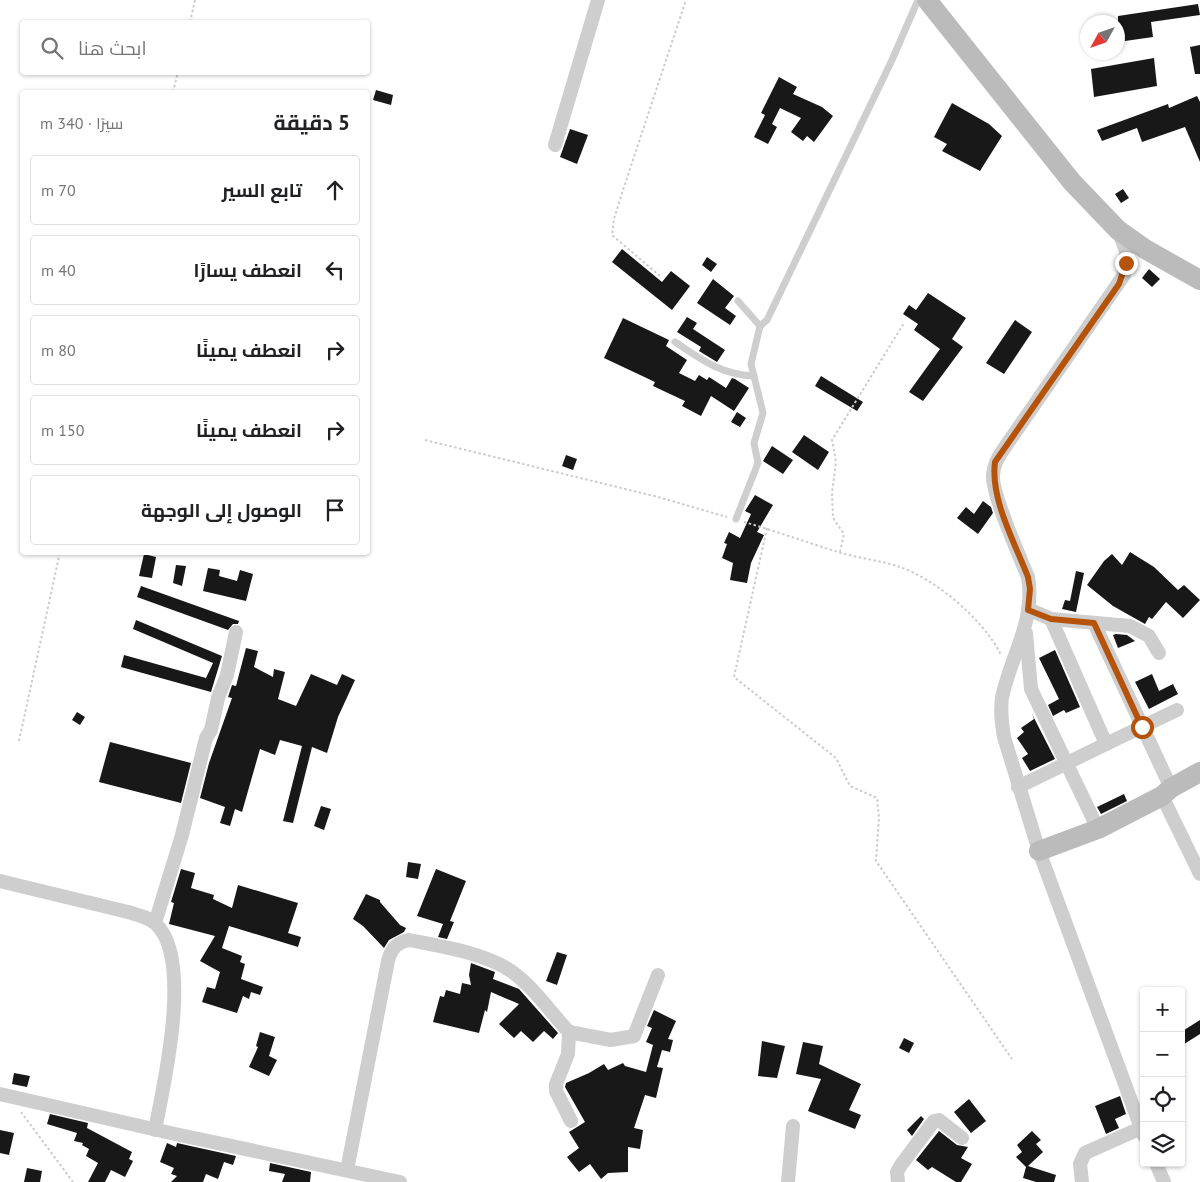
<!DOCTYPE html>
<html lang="ar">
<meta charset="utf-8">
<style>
body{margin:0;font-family:"PT Sans",Cairo,sans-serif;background:#f2f2f2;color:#202124;direction:rtl}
.controls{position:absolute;right:15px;bottom:15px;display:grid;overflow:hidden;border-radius:5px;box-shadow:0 1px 4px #0004}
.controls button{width:45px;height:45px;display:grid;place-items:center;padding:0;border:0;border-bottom:1px solid #e0e0e0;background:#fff;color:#202124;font:25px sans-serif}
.compass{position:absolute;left:1080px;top:15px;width:45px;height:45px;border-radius:50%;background:#fff;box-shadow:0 1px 4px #0004;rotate:230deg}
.stop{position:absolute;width:15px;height:15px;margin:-11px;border:4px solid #b45309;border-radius:50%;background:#fff}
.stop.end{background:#b45309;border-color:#fff;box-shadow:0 1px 5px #0008}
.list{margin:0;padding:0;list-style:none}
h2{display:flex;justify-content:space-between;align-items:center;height:65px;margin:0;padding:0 20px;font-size:21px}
h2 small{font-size:16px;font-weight:400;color:#757577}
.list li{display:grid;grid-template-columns:32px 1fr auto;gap:15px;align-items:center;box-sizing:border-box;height:70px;margin:0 10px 10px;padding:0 10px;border:1px solid #e0e0e0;border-radius:5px}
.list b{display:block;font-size:19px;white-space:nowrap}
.list em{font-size:16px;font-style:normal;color:#757577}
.icon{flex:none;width:28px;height:28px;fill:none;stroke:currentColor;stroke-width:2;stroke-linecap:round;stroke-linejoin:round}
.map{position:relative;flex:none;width:1200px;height:1182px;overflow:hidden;direction:ltr}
.search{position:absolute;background:#fff;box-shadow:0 1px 4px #0004;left:20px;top:20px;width:350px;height:55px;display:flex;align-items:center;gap:12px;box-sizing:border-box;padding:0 18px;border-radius:5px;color:#757577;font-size:19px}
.panel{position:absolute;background:#fff;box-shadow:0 1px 4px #0004;left:20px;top:90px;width:350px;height:465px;border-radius:5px;direction:rtl}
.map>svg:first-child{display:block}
.building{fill:#181818}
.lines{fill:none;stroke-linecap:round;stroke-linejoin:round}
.path{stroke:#cbcbcb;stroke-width:2;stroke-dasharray:2.5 2.5;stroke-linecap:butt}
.lane{stroke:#cecece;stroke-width:7}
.street{stroke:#cecece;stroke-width:14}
.secondary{stroke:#bbb;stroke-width:20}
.route{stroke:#b45309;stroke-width:6}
</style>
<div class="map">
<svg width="1200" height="1182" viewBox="0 0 1200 1182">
<rect width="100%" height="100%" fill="#fff"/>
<g class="building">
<polygon points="1198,4 1200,15 1151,22 1153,37 1118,42 1118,16"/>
<polygon points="1200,45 1200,74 1195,74 1190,47"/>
<polygon points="1154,58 1157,86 1094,97 1091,69"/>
<polygon points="779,77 797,87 793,94 822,107 833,116 814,142 807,136 803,141 791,132 801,118 780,108 772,124 777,127 768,144 754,137 765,115 761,113"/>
<polygon points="376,90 393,95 391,105 373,100"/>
<polygon points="1197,96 1200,102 1200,162 1185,127 1142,142 1137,128 1102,141 1097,130 1168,104 1169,108"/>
<polygon points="952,103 989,124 1002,136 980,171 942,151 947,144 934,137"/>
<polygon points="570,129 588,135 577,164 560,157"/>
<polygon points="1123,189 1129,198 1121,203 1115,194"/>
<polygon points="622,249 662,282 671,271 690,286 672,310 612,262"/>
<polygon points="707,257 717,264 711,272 702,265"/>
<polygon points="1149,269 1160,279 1152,287 1142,278"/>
<polygon points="713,279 734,296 725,308 736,316 730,325 697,303"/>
<polygon points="928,293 966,318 952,339 963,347 923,401 909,392 940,349 914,330 918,324 903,314 909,305 916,310"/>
<polygon points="687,317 697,323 693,329 725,350 717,362 699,351 701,347 677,332"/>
<polygon points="623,318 669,340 666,346 687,360 679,373 695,381 699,375 707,380 709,377 726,388 732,378 735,379 749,388 734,411 711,396 701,416 682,406 685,401 653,386 655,382 604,358"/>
<polygon points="1015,320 1032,332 1004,374 986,363"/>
<polygon points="821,376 863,402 857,411 815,386"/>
<polygon points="737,412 746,418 740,427 731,422"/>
<polygon points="804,435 829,452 818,470 792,452"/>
<polygon points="772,446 793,460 783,474 763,461"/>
<polygon points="566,455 577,459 573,470 562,466"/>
<polygon points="755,495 773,505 757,532 764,535 751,563 747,583 730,580 733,563 722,558 727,544 724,543 729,532 740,538 751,514 745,511"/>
<polygon points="983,501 991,507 993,513 978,534 957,518 966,507 974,514"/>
<polygon points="1130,552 1154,567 1178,590 1184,585 1200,600 1183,618 1166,602 1152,619 1149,617 1145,624 1113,606 1087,585 1104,561 1112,554 1122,565"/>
<polygon points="144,554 156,557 152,578 139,576"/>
<polygon points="176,565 186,566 182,586 173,583"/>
<polygon points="208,568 220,570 219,576 237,581 240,570 253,574 246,601 203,591"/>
<polygon points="1076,571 1084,573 1076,612 1062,609 1065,600 1070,601"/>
<polygon points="141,586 239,621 238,624 233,624 228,630 137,597"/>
<polygon points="136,620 222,656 211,692 121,667 124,655 206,678 213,663 133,629"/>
<polygon points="1116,634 1127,635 1135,641 1118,648 1113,635"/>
<polygon points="246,648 258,651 254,667 273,677 274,669 285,672 278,699 296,706 311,674 337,685 342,674 355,680 338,717 327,753 312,747 293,823 283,821 302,746 280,740 275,755 260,749 242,812 235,809 230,826 220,823 225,807 200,798 209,763 232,698 228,697 232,685 236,686"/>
<polygon points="1055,650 1080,707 1066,713 1064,710 1053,716 1048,705 1059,699 1039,658"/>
<polygon points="1152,674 1159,691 1173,684 1178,694 1149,709 1135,682"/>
<polygon points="77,712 85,717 80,725 72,720"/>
<polygon points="1032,714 1055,759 1030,771 1022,758 1028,754 1017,738 1024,732 1021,728 1034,719"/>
<polygon points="110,742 191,763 181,803 99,782"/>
<polygon points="1124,794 1127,801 1101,814 1097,807"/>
<polygon points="321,806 331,809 324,830 314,826"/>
<polygon points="408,862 421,864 418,879 406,877"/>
<polygon points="181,869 195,873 191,888 214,895 213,899 232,908 238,885 298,903 288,933 301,937 298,947 229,926 222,948 242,956 240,962 245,964 241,979 263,987 260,995 251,992 249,999 243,996 237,1013 202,1002 207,987 215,989 220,972 200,961 215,936 169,924 174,903 171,902"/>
<polygon points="436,869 466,881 450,921 454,922 447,939 438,937 443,924 417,916"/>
<polygon points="366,894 380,900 380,902 400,925 406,928 404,932 389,940 384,948 363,926 353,919"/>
<polygon points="557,952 567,955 557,985 546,981"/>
<polygon points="471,963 495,972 493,979 519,989 558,1033 553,1039 544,1031 533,1042 521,1031 514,1038 499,1024 519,1004 491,992 487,1012 485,1010 479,1033 433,1022 440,996 444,997 446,990 460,994 462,983 471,985 469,975"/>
<polygon points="654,1010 676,1021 668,1039 673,1040 670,1052 662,1050 657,1067 663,1068 656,1098 645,1095 634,1128 643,1130 640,1149 628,1147 628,1172 608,1173 601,1179 590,1164 579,1172 567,1157 579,1148 569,1132 585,1122 565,1087 566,1083 589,1073 604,1064 608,1070 623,1063 625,1066 646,1072 653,1045 646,1042 652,1028 647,1026"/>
<polygon points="1200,1020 1200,1034 1181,1046 1181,1032"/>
<polygon points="260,1032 275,1037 269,1056 277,1060 269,1076 249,1067 258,1047 256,1046"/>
<polygon points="904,1038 914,1043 909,1053 899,1048"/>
<polygon points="762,1041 785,1046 777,1078 758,1076"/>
<polygon points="803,1042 823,1046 819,1064 861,1084 849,1110 861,1115 855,1129 808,1111 821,1079 796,1074"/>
<polygon points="14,1073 30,1076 27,1087 12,1084"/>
<polygon points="1120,1096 1126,1114 1115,1119 1119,1128 1106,1134 1095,1106"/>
<polygon points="969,1099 986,1121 971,1133 954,1112"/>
<polygon points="50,1114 88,1123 87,1128 132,1152 129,1159 133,1161 125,1177 111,1170 105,1182 88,1182 98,1163 86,1156 89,1149 82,1145 83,1143 74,1141 77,1133 47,1124"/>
<polygon points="921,1116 924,1119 912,1136 907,1130"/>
<polygon points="0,1130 14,1133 9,1155 0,1153"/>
<polygon points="939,1131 957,1145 968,1147 961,1158 972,1164 961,1182 956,1182 932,1167 928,1170 916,1160"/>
<polygon points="1032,1131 1041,1140 1036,1144 1043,1152 1028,1166 1056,1175 1054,1182 1036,1182 1023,1178 1026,1167 1016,1157 1022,1152 1017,1145"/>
<polygon points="167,1143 176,1147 177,1143 236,1156 233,1165 224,1162 218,1179 206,1174 203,1182 171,1182 177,1176 171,1174 174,1168 160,1162"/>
<polygon points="270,1163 311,1172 310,1182 282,1182 285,1174 269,1171"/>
<polygon points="27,1168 42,1171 40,1182 24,1182"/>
</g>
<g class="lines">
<g class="path">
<polyline points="190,22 195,0"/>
<polyline points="173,92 178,72"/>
<polyline points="660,276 612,235 614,219 622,193 686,0"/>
<polyline points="425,440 658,497 727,517"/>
<path d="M744,522C775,531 806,542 838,552C857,558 878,560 897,566C935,578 984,620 1001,655"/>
<polyline points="767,528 734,677 836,758 850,786 877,798 879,818 876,861 1012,1059"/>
<polyline points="840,552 844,534 833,518 832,493 836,462 832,440 904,323"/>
<polyline points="19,741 60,552"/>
<polyline points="21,1112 73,1182"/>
</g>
<g class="lane">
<polyline points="738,301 760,326 767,320 892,60 918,0"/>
<path d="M675,342C702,360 720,374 754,376"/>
<polyline points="736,519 758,463 754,443 763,413 751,364 760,326"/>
</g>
<g class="street">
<polyline points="555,145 598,0"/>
<path d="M1118,230L1126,251L1124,275L1003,450C997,459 994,465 993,475C992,495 1019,555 1028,577C1036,621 1010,657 1002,698C1000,712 1002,724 1004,737L1039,851L1144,1136"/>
<polyline points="1028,609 1051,619 1130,626 1149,636 1159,653"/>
<polyline points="1094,623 1171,788"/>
<polyline points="1026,633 1031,689 1098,829"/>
<polyline points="1106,744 1177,710"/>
<polyline points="1018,787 1106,744 1051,619"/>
<polyline points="1162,796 1200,874"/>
<path d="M0,881L128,912C137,915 149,917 156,924C193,959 164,1084 155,1130"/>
<polyline points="155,923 182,835 206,738 211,730 218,698 227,675 236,632"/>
<polyline points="569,1032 611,1040 634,1036 658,975"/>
<polyline points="0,1094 175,1134 400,1182"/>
<polyline points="1156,1163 1164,1182"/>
<path d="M347,1170L388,961C391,949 397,942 409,940C440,946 485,953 511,971C534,987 550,1012 569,1032L568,1054L556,1084V1091L571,1121"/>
<polyline points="788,1182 793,1126"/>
<polyline points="898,1182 897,1172 901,1165 934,1121 939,1120 962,1138"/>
<polyline points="1082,1182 1080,1164 1085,1153 1141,1128"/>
</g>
<g class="secondary">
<polyline points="927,0 1072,182 1118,230 1145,249 1200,280"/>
<polyline points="1039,851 1098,829 1162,796 1171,788 1200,772"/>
</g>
</g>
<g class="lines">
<path class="route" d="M1126,263L1119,284L995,462C990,499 1015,543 1028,577L1030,589L1028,610L1051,619L1094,623L1142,727"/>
</g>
</svg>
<div class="controls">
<button>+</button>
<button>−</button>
<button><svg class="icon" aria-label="locate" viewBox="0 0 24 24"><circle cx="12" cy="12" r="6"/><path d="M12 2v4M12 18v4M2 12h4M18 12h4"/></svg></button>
<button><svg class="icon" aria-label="layers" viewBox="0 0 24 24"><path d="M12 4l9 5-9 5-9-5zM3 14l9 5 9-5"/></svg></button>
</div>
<svg class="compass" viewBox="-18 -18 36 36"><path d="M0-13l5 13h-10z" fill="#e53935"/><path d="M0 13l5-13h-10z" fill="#757577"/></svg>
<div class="stop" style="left:1142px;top:727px"></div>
<div class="stop end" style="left:1126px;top:263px"></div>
<div class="search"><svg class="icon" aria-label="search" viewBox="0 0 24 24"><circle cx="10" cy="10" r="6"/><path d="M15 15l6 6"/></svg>ابحث هنا</div>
<section class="panel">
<h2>5 دقيقة<small>سيرًا · 340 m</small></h2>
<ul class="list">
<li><svg class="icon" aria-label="ahead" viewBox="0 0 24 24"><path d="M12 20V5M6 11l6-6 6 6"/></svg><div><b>تابع السير</b></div><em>70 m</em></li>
<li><svg class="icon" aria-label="left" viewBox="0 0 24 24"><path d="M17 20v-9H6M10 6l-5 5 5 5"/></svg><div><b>انعطف يسارًا</b></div><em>40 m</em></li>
<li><svg class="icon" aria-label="right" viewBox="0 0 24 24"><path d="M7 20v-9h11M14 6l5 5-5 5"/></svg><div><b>انعطف يمينًا</b></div><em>80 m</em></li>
<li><svg class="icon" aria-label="right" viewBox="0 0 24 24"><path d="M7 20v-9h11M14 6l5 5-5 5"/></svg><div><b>انعطف يمينًا</b></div><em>150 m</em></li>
<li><svg class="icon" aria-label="arrive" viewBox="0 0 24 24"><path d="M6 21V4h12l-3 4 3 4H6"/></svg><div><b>الوصول إلى الوجهة</b></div></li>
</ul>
</section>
</div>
